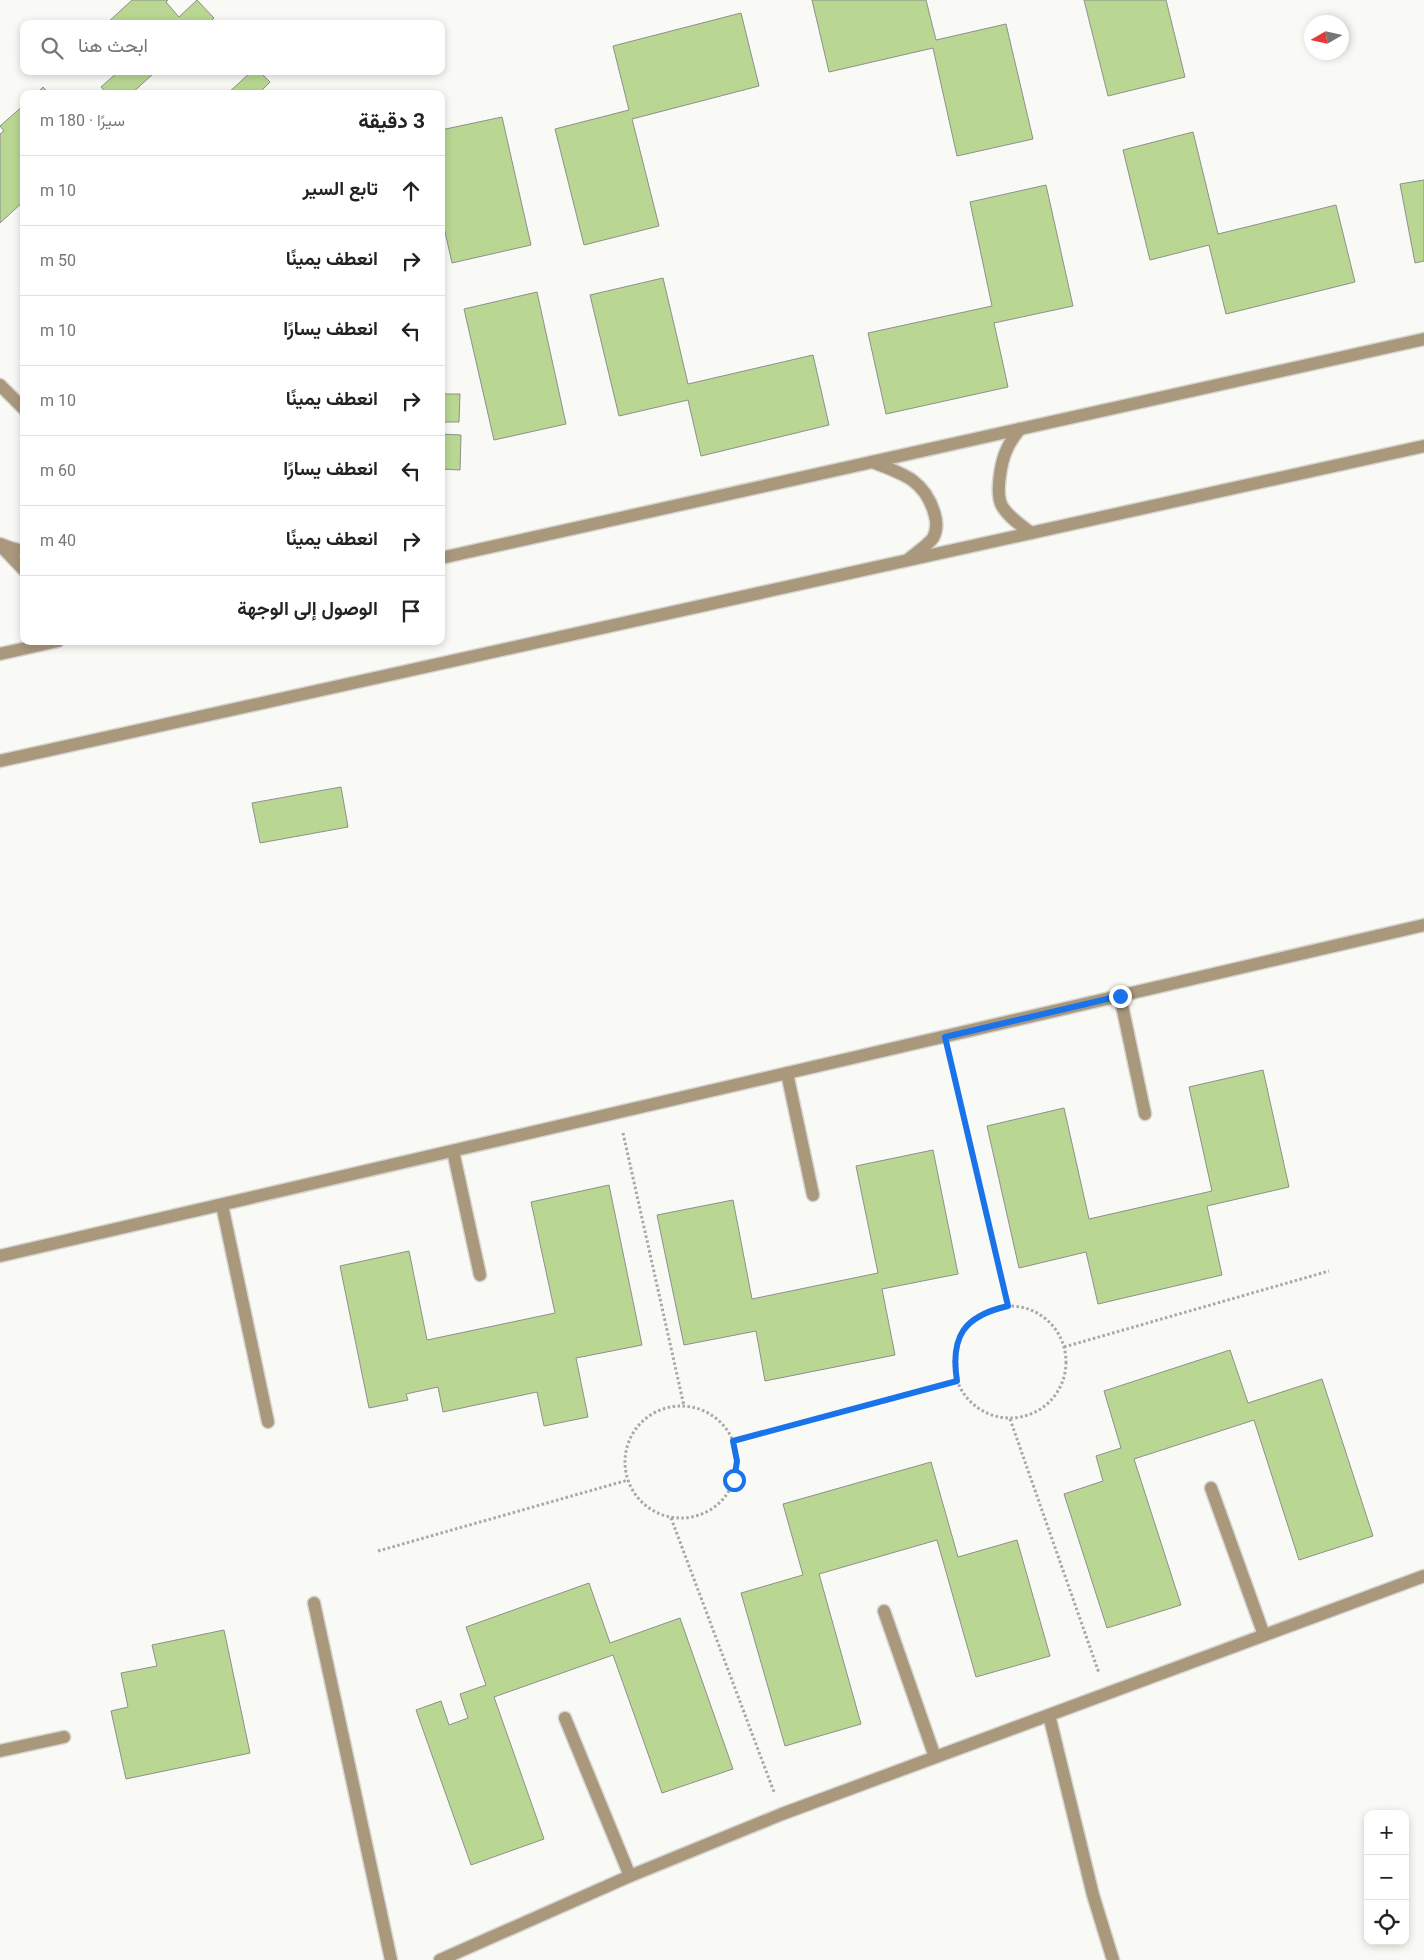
<!DOCTYPE html>
<html lang="ar">
<meta charset="utf-8">
<style>
body{margin:0;font-family:Roboto,Vazirmatn,sans-serif;background:#f2f2f2;color:#222;direction:rtl}
.controls{position:absolute;right:15px;bottom:15px;display:grid;overflow:hidden;border-radius:10px;box-shadow:0 2px 8px #0003}
.controls button{width:45px;height:45px;display:grid;place-items:center;padding:0;border:0;border-bottom:1px solid #e0e0e0;background:#fff;color:#222;font:25px sans-serif}
.compass{position:absolute;left:1304px;top:15px;width:45px;height:45px;border-radius:50%;background:#fff;box-shadow:0 2px 8px #0003;rotate:261deg}
.stop{position:absolute;width:15px;height:15px;margin:-11px;border:4px solid #1a73e8;border-radius:50%;background:#fff}
.stop.end{background:#1a73e8;border-color:#fff;box-shadow:0 1px 5px #0008}
.list{margin:0;padding:0;list-style:none}
h2{display:flex;justify-content:space-between;align-items:center;height:65px;margin:0;padding:0 20px;font-size:21px}
h2 small{font-size:16px;font-weight:400;color:#767676}
.list li{display:grid;grid-template-columns:32px 1fr auto;gap:15px;align-items:center;box-sizing:border-box;height:70px;padding:0 20px;border-top:1px solid #e0e0e0}
.list b{display:block;font-size:19px;white-space:nowrap}
.list em{font-size:16px;font-style:normal;color:#767676}
.icon{flex:none;width:28px;height:28px;fill:none;stroke:currentColor;stroke-width:2;stroke-linecap:round;stroke-linejoin:round}
.map{position:relative;flex:none;width:1424px;height:1960px;overflow:hidden;direction:ltr}
.search{position:absolute;background:#fff;box-shadow:0 2px 8px #0003;left:20px;top:20px;width:425px;height:55px;display:flex;align-items:center;gap:12px;box-sizing:border-box;padding:0 18px;border-radius:10px;color:#767676;font-size:19px}
.panel{position:absolute;background:#fff;box-shadow:0 2px 8px #0003;left:20px;top:90px;width:425px;height:555px;border-radius:10px;direction:rtl}
.map>svg:first-child{display:block}
.building{fill:#b9d792;stroke:#8e908c}
.lines{fill:none;stroke-linecap:round;stroke-linejoin:round}
.service-casing{stroke:#d5d5d1;stroke-width:15}
.minor-casing{stroke:#d5d5d1;stroke-width:15}
.tertiary-casing{stroke:#d5d5d1;stroke-width:15}
.path{stroke:#a8a8a5;stroke-width:3;stroke-dasharray:2.5 2.5;stroke-linecap:butt}
.service{stroke:#aa987d;stroke-width:12}
.minor{stroke:#aa987d;stroke-width:12}
.tertiary{stroke:#aa987d;stroke-width:12}
.route{stroke:#1a73e8;stroke-width:6}
</style>
<div class="map">
<svg width="1424" height="1960" viewBox="0 0 1424 1960">
<rect width="100%" height="100%" fill="#f9f9f5"/>
<g class="building">
<polygon points="132,0 168,0 166,2 179,17 197,0 214,18 207,24 106,24"/>
<polygon points="812,0 926,0 936,40 1006,24 1033,139 957,156 933,48 829,72"/>
<polygon points="1084,0 1166,0 1185,77 1108,96"/>
<polygon points="741,13 759,86 632,119 659,226 584,245 555,129 629,110 613,46"/>
<polygon points="119,71 150,71 153,74 131,94 107,94 101,87"/>
<polygon points="252,71 259,71 270,82 258,94 227,94"/>
<polygon points="43,87 49,94 36,94"/>
<polygon points="24,105 24,201 0,223 0,134 4,131 0,126"/>
<polygon points="502,117 531,245 452,263 441,214 441,130"/>
<polygon points="1193,132 1218,234 1336,205 1355,282 1226,314 1209,245 1150,260 1123,150"/>
<polygon points="1424,180 1424,261 1415,263 1400,184"/>
<polygon points="1046,185 1073,306 994,323 1008,387 886,414 868,333 992,306 970,202"/>
<polygon points="663,278 688,384 813,355 829,425 701,456 688,400 619,416 590,295"/>
<polygon points="537,292 566,424 494,440 464,309"/>
<polygon points="441,394 460,394 459,422 441,422"/>
<polygon points="441,434 461,435 460,470 441,469"/>
<polygon points="341,787 348,827 260,843 252,803"/>
<polygon points="1263,1070 1289,1187 1207,1206 1222,1275 1098,1304 1086,1252 1019,1268 987,1126 1064,1108 1089,1219 1212,1191 1189,1087"/>
<polygon points="933,1150 958,1274 882,1289 895,1355 765,1381 756,1331 684,1345 657,1215 733,1200 752,1299 878,1273 856,1166"/>
<polygon points="609,1185 642,1345 576,1358 588,1417 544,1426 537,1392 443,1412 438,1387 406,1394 408,1400 369,1408 340,1266 409,1251 427,1340 555,1313 531,1202"/>
<polygon points="1230,1350 1248,1403 1322,1379 1373,1536 1299,1560 1254,1420 1134,1459 1181,1605 1107,1628 1064,1494 1103,1481 1096,1456 1121,1448 1104,1391"/>
<polygon points="931,1462 958,1557 1017,1540 1050,1656 976,1677 937,1540 819,1574 861,1724 785,1746 741,1593 803,1575 783,1504"/>
<polygon points="589,1583 610,1643 680,1618 733,1769 662,1793 613,1655 494,1697 544,1839 471,1865 416,1710 441,1701 449,1725 468,1718 460,1694 486,1685 466,1627"/>
<polygon points="224,1630 250,1753 126,1779 111,1711 128,1707 121,1673 157,1666 152,1645"/>
</g>
<g class="lines">
<defs>
<g id="service">
<polyline points="1120,996 1145,1114"/>
<polyline points="787,1073 813,1195"/>
<polyline points="453,1151 480,1275"/>
<polyline points="222,1205 268,1422"/>
<polyline points="1211,1488 1264,1635"/>
<polyline points="314,1603 391,1960"/>
<polyline points="884,1611 935,1757"/>
<polyline points="565,1718 630,1876"/>
<polyline points="0,1751 64,1737"/>
</g>
<g id="minor">
<polyline points="0,1256 1424,925"/>
<polyline points="1049,1715 1093,1895 1113,1960"/>
<polyline points="440,1960 630,1876 782,1814 1424,1576"/>
</g>
<g id="tertiary">
<polyline points="0,385 24,409"/>
<path d="M1020,429C1015,435 1010,442 1007,449C1001,461 995,494 1002,506C1008,517 1021,525 1031,533"/>
<path d="M872,462C901,473 924,479 934,512C937,521 938,529 933,538C928,545 917,552 910,558"/>
<polyline points="0,544 11,548 24,551"/>
<polyline points="0,545 24,570"/>
<polyline points="441,558 1424,339"/>
<polyline points="0,654 58,641"/>
<polyline points="0,761 1424,446"/>
</g>
</defs>
<use href="#service" class="service-casing"/>
<use href="#minor" class="minor-casing"/>
<use href="#tertiary" class="tertiary-casing"/>
<g class="path">
<polyline points="950,1058 1009,1306"/>
<polyline points="623,1133 684,1406"/>
<circle cx="1010" cy="1362" r="56"/>
<polyline points="1064,1347 1329,1271"/>
<circle cx="681" cy="1462" r="56"/>
<polyline points="1010,1419 1099,1673"/>
<polyline points="733,1441 957,1381"/>
<polyline points="671,1518 774,1792"/>
<polyline points="378,1551 628,1480"/>
</g>
<use href="#service" class="service"/>
<use href="#minor" class="minor"/>
<use href="#tertiary" class="tertiary"/>
</g>
<g class="lines">
<path class="route" d="M734,1480L737,1461L733,1441L957,1381C950,1336 964,1316 1008,1306L945,1037L1120,996"/>
</g>
</svg>
<div class="controls">
<button>+</button>
<button>−</button>
<button><svg class="icon" aria-label="locate" viewBox="0 0 24 24"><circle cx="12" cy="12" r="6"/><path d="M12 2v4M12 18v4M2 12h4M18 12h4"/></svg></button>
</div>
<svg class="compass" viewBox="-18 -18 36 36"><path d="M0-13l5 13h-10z" fill="#e53935"/><path d="M0 13l5-13h-10z" fill="#767676"/></svg>
<div class="stop" style="left:734px;top:1480px"></div>
<div class="stop end" style="left:1120px;top:996px"></div>
<div class="search"><svg class="icon" aria-label="search" viewBox="0 0 24 24"><circle cx="10" cy="10" r="6"/><path d="M15 15l6 6"/></svg>ابحث هنا</div>
<section class="panel">
<h2>3 دقيقة<small>سيرًا · 180 m</small></h2>
<ul class="list">
<li><svg class="icon" aria-label="ahead" viewBox="0 0 24 24"><path d="M12 20V5M6 11l6-6 6 6"/></svg><div><b>تابع السير</b></div><em>10 m</em></li>
<li><svg class="icon" aria-label="right" viewBox="0 0 24 24"><path d="M7 20v-9h11M14 6l5 5-5 5"/></svg><div><b>انعطف يمينًا</b></div><em>50 m</em></li>
<li><svg class="icon" aria-label="left" viewBox="0 0 24 24"><path d="M17 20v-9H6M10 6l-5 5 5 5"/></svg><div><b>انعطف يسارًا</b></div><em>10 m</em></li>
<li><svg class="icon" aria-label="right" viewBox="0 0 24 24"><path d="M7 20v-9h11M14 6l5 5-5 5"/></svg><div><b>انعطف يمينًا</b></div><em>10 m</em></li>
<li><svg class="icon" aria-label="left" viewBox="0 0 24 24"><path d="M17 20v-9H6M10 6l-5 5 5 5"/></svg><div><b>انعطف يسارًا</b></div><em>60 m</em></li>
<li><svg class="icon" aria-label="right" viewBox="0 0 24 24"><path d="M7 20v-9h11M14 6l5 5-5 5"/></svg><div><b>انعطف يمينًا</b></div><em>40 m</em></li>
<li><svg class="icon" aria-label="arrive" viewBox="0 0 24 24"><path d="M6 21V4h12l-3 4 3 4H6"/></svg><div><b>الوصول إلى الوجهة</b></div></li>
</ul>
</section>
</div>
